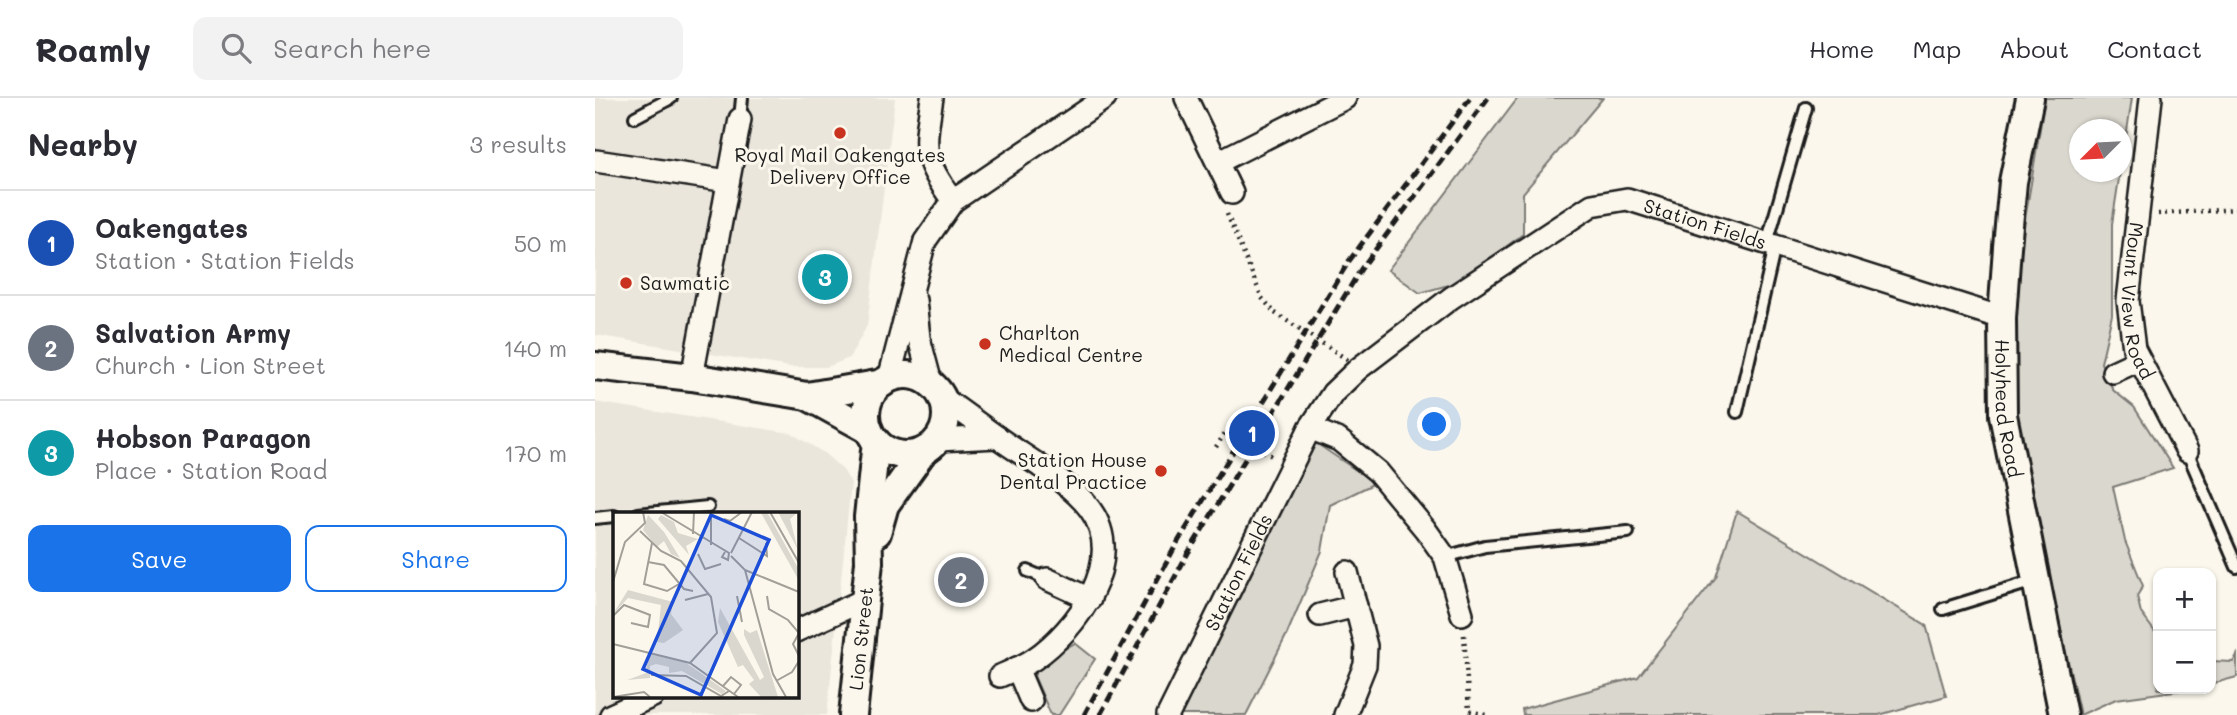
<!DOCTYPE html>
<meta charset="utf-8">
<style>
body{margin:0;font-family:Mali,sans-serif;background:#f2f2f3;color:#2b2b33}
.controls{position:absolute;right:21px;bottom:21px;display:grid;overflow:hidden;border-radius:14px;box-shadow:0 2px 5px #0004}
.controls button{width:63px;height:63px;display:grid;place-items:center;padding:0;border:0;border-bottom:2px solid #e1e1e2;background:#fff;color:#2b2b33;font:35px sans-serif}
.compass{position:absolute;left:1474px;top:21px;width:63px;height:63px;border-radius:50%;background:#fff;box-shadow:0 2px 5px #0004;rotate:246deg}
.you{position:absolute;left:840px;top:327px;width:24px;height:24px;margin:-18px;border:5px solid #fff;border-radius:50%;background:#1a73e8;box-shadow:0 0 0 10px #1a73e833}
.badge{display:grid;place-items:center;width:46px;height:46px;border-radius:50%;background:#1a73e8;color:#fff;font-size:23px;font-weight:700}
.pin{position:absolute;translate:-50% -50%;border:4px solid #fff;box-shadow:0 2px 7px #0006}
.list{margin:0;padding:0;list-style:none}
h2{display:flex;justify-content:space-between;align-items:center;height:91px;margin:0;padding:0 28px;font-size:30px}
h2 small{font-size:23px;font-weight:400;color:#7c7c81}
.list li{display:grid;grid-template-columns:46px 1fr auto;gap:21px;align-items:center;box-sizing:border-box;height:105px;padding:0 28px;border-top:2px solid #e1e1e2}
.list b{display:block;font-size:26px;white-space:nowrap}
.list p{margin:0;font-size:23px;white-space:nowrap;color:#7c7c81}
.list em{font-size:23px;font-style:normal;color:#7c7c81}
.actions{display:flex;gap:14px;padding:21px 28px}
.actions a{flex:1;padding:16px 0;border:2px solid #1a73e8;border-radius:14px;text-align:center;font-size:24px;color:#1a73e8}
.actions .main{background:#1a73e8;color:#fff}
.icon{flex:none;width:38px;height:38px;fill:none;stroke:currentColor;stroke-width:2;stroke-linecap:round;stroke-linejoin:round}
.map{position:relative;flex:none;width:1642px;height:617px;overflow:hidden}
header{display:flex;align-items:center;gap:42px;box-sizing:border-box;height:98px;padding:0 35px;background:#fff;border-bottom:2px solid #e1e1e2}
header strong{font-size:33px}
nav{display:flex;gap:38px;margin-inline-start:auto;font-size:24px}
.search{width:490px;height:63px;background:#f2f2f3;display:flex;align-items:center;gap:18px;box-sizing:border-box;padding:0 24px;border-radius:14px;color:#7c7c81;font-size:26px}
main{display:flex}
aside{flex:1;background:#fff}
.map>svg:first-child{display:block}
.built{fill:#eae6dc;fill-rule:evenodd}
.green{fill:#dad7ce;stroke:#7b7a75;stroke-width:2}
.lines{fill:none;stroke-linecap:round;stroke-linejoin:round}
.service-casing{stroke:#1c1c1c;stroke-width:16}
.minor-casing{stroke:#1c1c1c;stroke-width:26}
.tertiary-casing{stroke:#1c1c1c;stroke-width:32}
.path{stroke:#1c1c1c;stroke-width:4.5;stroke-dasharray:2 5;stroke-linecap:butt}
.service{stroke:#fbf7ec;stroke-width:10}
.minor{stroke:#fbf7ec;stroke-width:21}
.tertiary{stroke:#fbf7ec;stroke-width:26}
.rail{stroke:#1c1c1c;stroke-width:5;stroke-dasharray:10 5;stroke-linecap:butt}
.path-bridge{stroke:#1c1c1c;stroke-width:4.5;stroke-dasharray:2 5;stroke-linecap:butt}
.poi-dot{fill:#c8321e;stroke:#fbf7ec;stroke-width:2.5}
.labels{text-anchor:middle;stroke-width:6;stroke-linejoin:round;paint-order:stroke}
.poi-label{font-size:19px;fill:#1c1c1c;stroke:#fbf7ec;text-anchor:start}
.street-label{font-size:19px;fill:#1c1c1c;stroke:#fbf7ec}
.inset-road{fill:none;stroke:#a29f99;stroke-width:2}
.view{fill:#1d4ed8;fill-opacity:0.15;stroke:#1d4ed8;stroke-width:3.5}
.inset-edge{fill:none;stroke:#1c1c1c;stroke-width:3.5}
</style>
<header>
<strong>Roamly</strong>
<div class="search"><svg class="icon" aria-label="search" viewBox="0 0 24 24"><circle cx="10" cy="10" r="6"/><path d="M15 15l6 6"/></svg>Search here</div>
<nav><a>Home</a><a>Map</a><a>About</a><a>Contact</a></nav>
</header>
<main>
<aside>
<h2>Nearby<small>3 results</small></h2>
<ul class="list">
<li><span class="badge" style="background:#1a4fb4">1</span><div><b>Oakengates</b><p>Station · Station Fields</p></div><em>50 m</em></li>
<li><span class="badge" style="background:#6b7280">2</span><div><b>Salvation Army</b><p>Church · Lion Street</p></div><em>140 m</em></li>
<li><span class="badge" style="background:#0f9aa8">3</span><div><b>Hobson Paragon</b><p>Place · Station Road</p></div><em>170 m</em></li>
</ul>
<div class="actions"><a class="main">Save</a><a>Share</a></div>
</aside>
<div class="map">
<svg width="1642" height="617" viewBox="0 0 1642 617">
<rect width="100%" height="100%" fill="#fbf7ec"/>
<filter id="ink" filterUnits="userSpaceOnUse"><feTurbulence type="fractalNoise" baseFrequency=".0143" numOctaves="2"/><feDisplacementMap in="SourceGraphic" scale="14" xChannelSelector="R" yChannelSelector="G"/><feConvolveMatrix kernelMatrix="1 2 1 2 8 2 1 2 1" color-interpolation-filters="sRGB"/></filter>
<g filter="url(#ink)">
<g class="built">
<polygon points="0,0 300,0 272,228 254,260 232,269 195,269 0,237"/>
<path d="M0,304L196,335L229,355L248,372L256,385L232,617H0ZM19,416H201V598H19Z"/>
</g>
<g class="green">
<polygon points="923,0 1008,0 928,95 928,136 864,184 825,195 793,172"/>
<polygon points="1450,0 1537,0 1527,66 1526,32 1484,32 1484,74 1525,74 1517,126 1517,217 1506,265 1518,292 1539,309 1578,370 1518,389 1530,443 1548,488 1542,498 1546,515 1563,538 1563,591 1594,591 1521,601 1485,617 1428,360 1416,270 1424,158"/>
<polygon points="718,343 780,385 735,407 727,453 692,536 651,617 582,617"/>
<polygon points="1142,413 1331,527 1351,598 1284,617 928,617 927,611 1043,579 1121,479"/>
<polygon points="480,545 500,561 464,617 456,617 439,578 444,566"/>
<polygon points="1642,557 1642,579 1616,586 1616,563 1638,564"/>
</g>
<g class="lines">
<defs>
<g id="service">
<polyline points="40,19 76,0"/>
<polyline points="145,21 147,0"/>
<polyline points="1172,145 1211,10"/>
<polyline points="1142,314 1180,148"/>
<polyline points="1592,353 1642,469"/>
<polyline points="43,416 113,409"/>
<polyline points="0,420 19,418"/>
<polyline points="850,459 890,448 1033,434"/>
<polyline points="433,473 452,481"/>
<polyline points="1348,511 1442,482"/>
</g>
<g id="minor">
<path d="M337,0C329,52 326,58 358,103"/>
<polyline points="591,0 637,95"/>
<path id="s1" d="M1556,0L1533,203L1539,251L1592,353"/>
<polyline points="1,63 133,83"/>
<polyline points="623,64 750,0"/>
<polyline points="320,202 324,240 336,285"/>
<polyline points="1518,274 1544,262"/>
<polyline points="97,279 145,21"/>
<polyline points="294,281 330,143 358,103 510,0"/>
<polyline points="715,330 744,342 783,374 830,431 850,459 867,516"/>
<path d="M402,339C431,360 474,383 495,411C533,463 481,532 439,561C429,568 416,573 405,578"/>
<polyline points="343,342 402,339 348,300"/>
<polyline points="452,481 495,501"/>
<polyline points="725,517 761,508"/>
<polyline points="201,533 271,501"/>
<polyline points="422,570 436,603"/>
<polyline points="16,617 58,598"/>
<path id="s2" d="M573,617L715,330L738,295L763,271L856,200L997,107L1032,101L1407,220"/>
<polyline points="750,617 770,567 771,548 752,474"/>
</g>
<g id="tertiary">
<path id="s3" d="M1435,0L1418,84L1412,149L1407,220L1408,317L1468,617"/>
<polyline points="0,268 97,279 212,298 288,285"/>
<circle cx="311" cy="317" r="40"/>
<polyline points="212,298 274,332"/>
<polyline points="282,435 290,407 328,354"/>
<path id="s4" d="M258,617L274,464L273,419L281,343"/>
</g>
</defs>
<use href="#service" class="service-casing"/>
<use href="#minor" class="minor-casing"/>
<use href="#tertiary" class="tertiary-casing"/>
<g class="path">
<polyline points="632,116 667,200 680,215"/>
<polyline points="1563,116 1642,111"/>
<polyline points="621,349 632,332"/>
<polyline points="869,537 874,613 891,617"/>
</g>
<use href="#service" class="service"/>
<use href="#minor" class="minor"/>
<use href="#tertiary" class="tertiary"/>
<g class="rail">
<polyline points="489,617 581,447 754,163 875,0"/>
<polyline points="505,617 593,455 766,171 893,0"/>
</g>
<g class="path-bridge">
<polyline points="680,215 753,262"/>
<polyline points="632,332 677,358"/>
</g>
</g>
</g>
<g class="poi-dot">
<circle cx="245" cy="35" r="7"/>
<circle cx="31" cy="185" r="7"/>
<circle cx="390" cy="246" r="7"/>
<circle cx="566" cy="373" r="7"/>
</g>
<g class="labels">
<g class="poi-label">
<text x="245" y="64" text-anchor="middle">Royal Mail Oakengates<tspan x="245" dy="22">Delivery Office</tspan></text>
<text x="45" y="192">Sawmatic</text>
<text x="404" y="242">Charlton<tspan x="404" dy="22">Medical Centre</tspan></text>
<text x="552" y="369" text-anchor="end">Station House<tspan x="552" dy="22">Dental Practice</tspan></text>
</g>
<g class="street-label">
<text dy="7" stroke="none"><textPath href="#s2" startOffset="800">Station Fields</textPath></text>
<text dy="7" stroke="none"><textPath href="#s1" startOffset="205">Mount View Road</textPath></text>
<text dy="7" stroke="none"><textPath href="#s3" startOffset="313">Holyhead Road</textPath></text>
<text dy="7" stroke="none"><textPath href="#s2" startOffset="159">Station Fields</textPath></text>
<text dy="7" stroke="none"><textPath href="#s4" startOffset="77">Lion Street</textPath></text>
</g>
</g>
<g transform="translate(18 414)">
<rect width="186" height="186" fill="#fbf7ec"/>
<path d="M141,0H154L185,56V67L148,1ZM165,0H185L177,7L185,38ZM35,3L51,20L67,46L58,42L51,29L44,35L30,18ZM48,3L61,10L65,21L85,27L73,34L76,43L45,7ZM15,78L60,90L58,102L70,118L51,131L44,130L48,93L15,86L0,102ZM107,96L147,168L151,165L131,123V117L137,121L144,118L165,185H148L136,172L141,168L130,153L125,155L105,110ZM36,142L72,150L113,179L109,182L69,159L56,161V155L43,152L37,154V166L14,168L33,161Z" fill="#dad7ce"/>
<path class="inset-road" d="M48,0L116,41L115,48L109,45L112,40M98,0V33M157,0L186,51M111,7L117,9L129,0M27,19L48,39L68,49L98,85L104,121L77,151M80,22L81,0M126,26L154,44L153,31M39,31L31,72L54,79L66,72M118,41L139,0M85,42L92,57L108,52M118,44L132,58L160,162L173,185M35,50L51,53L71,77L80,79M132,58L186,80M0,70L12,30L32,11L30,0M124,84L129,110M154,84L156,97L175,108L186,121L180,132L186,144M72,88L95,82M0,104L11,93L37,103L35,115L18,111M0,132L77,151L125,185M38,163L73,164L108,184L116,179M163,169L179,160L186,149M110,174L118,165L128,173L121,182M0,185L31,180L37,185"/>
<path class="view" d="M98,3L156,28L88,183L30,157Z"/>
<rect width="186" height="186" class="inset-edge"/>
</g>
</svg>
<div class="controls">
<button>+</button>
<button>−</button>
</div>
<svg class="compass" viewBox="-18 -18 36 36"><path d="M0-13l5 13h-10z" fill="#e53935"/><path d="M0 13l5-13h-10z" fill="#7c7c81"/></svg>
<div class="you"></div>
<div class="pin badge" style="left:657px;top:335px;background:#1a4fb4">1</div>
<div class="pin badge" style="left:366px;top:482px;background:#6b7280">2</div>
<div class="pin badge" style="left:230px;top:179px;background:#0f9aa8">3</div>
</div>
</main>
